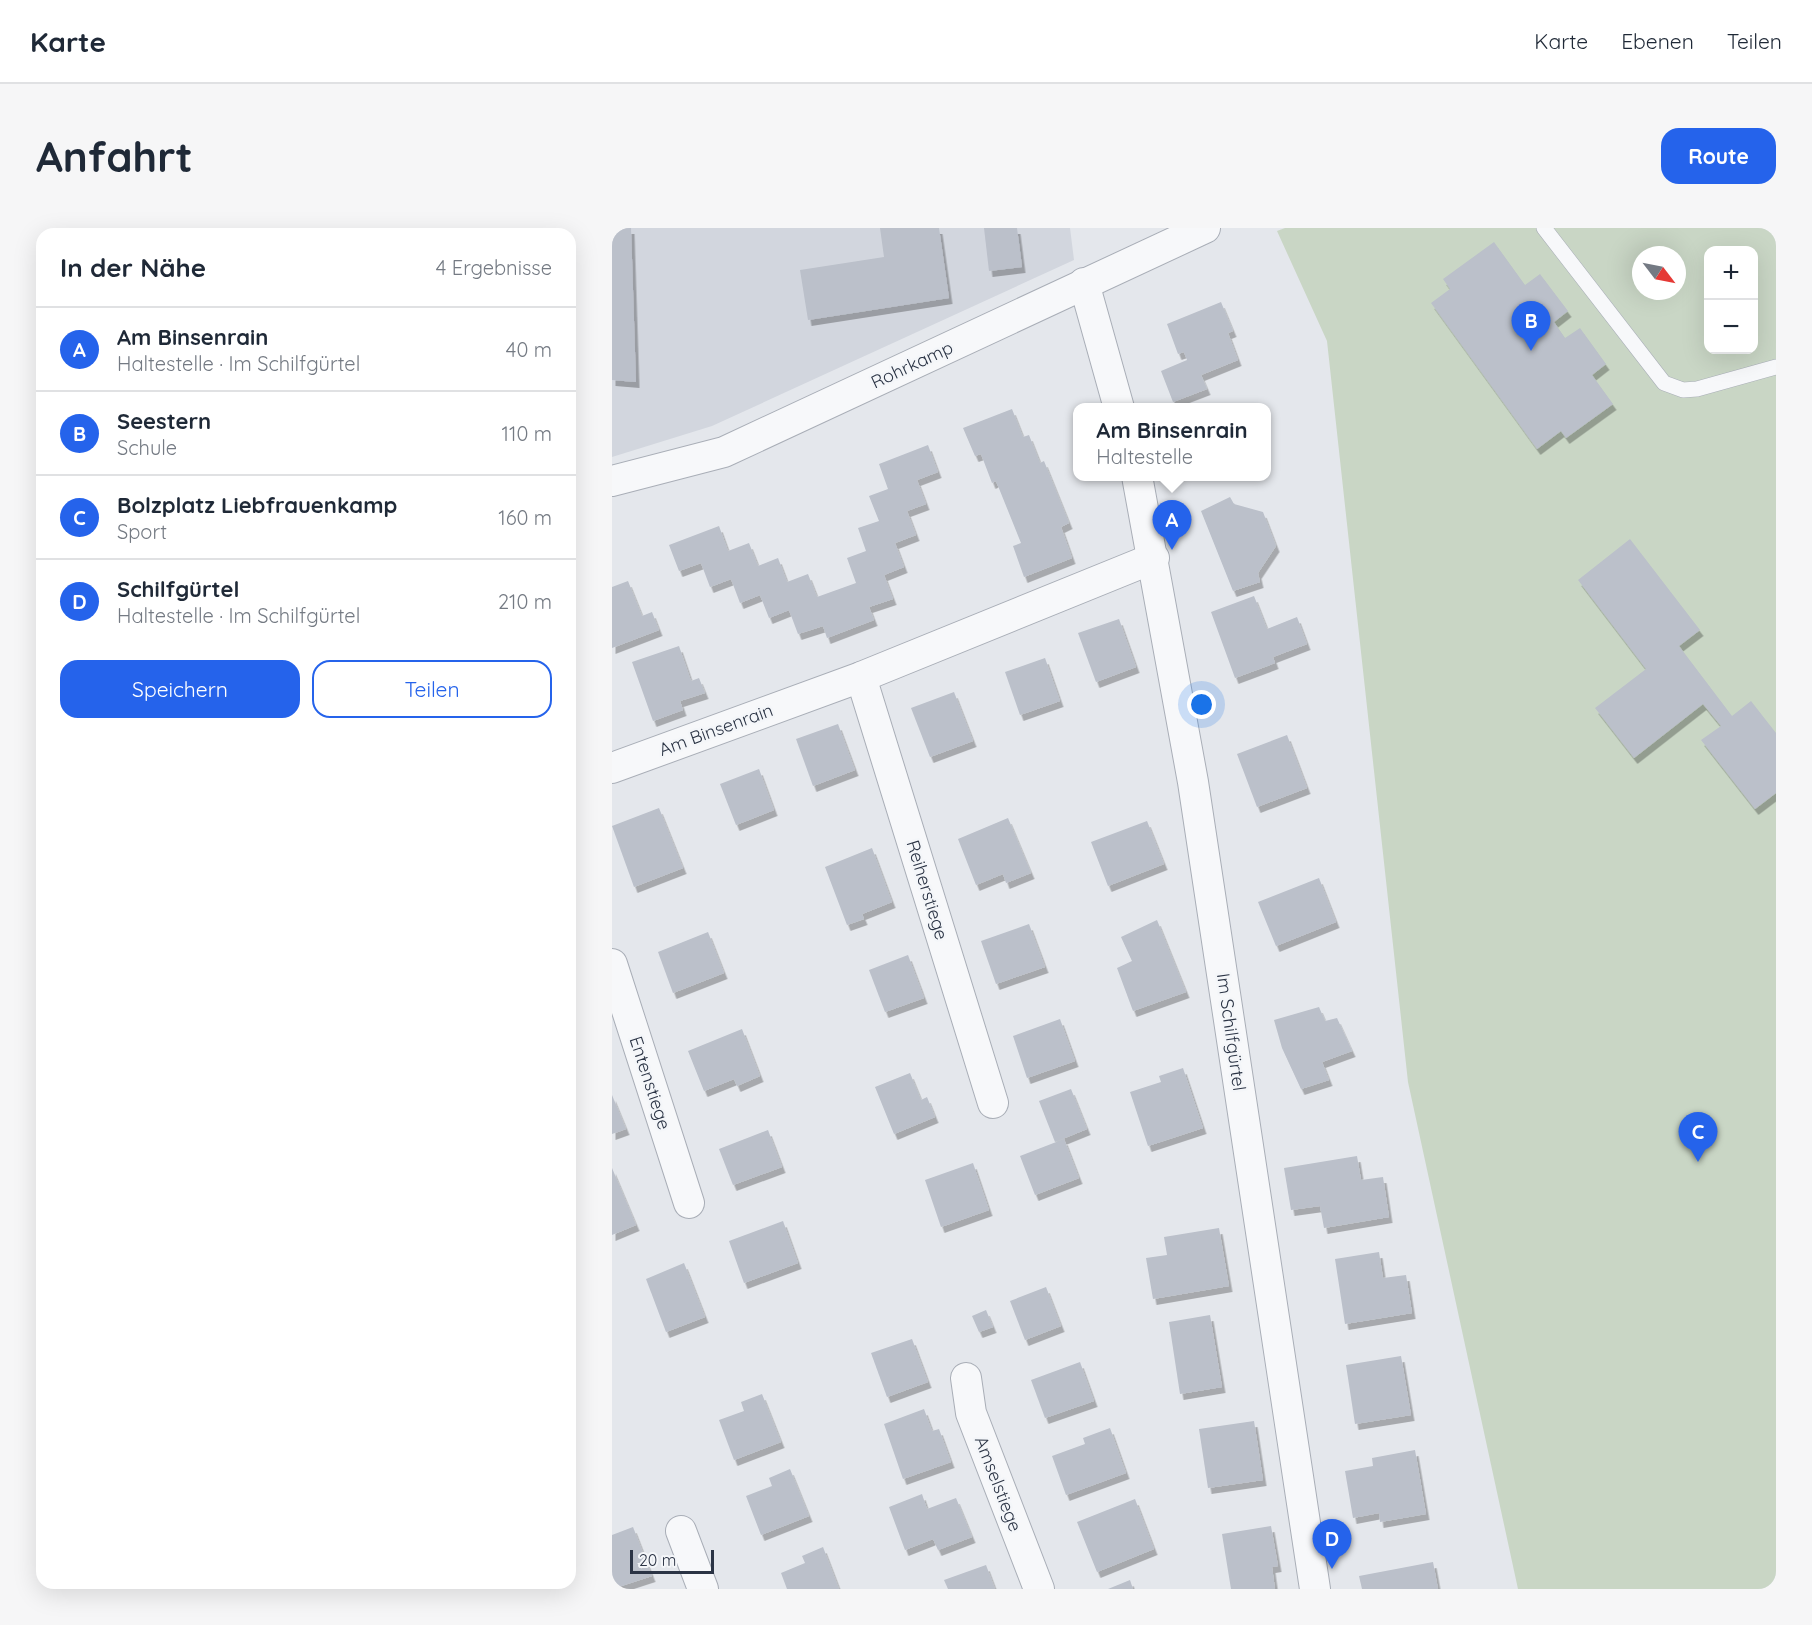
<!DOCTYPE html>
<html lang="de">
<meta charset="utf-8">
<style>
body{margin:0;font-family:Quicksand,sans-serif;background:#f6f6f7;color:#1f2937}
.controls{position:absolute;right:18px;top:18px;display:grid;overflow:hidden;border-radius:12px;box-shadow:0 6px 24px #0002}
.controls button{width:54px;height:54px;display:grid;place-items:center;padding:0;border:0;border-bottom:2px solid #e0e1e3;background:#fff;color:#1f2937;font:30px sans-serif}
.compass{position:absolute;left:1020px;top:18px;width:54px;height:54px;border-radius:50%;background:#fff;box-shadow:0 6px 24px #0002;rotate:122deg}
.scale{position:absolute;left:18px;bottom:15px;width:84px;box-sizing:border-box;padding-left:6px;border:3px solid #2b3445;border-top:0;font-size:16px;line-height:21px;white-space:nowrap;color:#2b3445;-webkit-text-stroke:4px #f4f6f9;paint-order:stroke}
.you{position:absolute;left:590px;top:477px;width:21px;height:21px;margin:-15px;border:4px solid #fff;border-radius:50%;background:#1a73e8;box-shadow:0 0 0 9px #1a73e833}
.badge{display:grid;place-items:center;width:39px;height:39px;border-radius:50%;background:#2563eb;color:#fff;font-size:20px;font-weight:700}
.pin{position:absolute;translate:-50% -50px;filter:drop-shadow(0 2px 3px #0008)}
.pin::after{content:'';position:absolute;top:32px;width:21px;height:18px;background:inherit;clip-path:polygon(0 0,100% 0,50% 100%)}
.popup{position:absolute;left:461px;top:175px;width:198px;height:78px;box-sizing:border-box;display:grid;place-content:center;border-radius:12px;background:#fff;filter:drop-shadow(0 2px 4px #0005);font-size:20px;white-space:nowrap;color:#747a83}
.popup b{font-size:22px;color:#1f2937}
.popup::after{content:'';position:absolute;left:50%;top:100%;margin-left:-12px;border:12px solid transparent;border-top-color:#fff}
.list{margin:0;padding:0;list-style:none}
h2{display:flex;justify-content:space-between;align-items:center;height:78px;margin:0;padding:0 24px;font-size:26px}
h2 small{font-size:20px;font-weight:400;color:#747a83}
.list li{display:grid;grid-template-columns:39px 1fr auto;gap:18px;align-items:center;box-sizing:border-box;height:84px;padding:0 24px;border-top:2px solid #e0e1e3}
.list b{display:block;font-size:22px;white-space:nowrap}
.list p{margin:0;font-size:20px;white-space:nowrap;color:#747a83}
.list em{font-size:20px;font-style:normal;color:#747a83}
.actions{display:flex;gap:12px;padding:18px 24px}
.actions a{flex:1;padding:14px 0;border:2px solid #2563eb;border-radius:18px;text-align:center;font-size:21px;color:#2563eb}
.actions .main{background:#2563eb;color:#fff}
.map{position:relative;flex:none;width:1164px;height:1361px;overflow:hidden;border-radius:18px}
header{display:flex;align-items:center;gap:36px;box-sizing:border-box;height:84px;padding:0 30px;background:#fff;border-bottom:2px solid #e0e1e3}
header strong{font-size:28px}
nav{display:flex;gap:33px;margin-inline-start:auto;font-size:21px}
.intro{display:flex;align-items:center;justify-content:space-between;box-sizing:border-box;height:144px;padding:0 36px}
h1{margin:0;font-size:42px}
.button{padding:15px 27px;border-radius:18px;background:#2563eb;color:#fff;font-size:21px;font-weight:700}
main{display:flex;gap:36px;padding:0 36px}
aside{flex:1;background:#fff;border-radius:18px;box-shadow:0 6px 24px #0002}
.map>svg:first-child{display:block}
.built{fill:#d2d6de}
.green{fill:#c9d6c5;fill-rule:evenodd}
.building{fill:#bbc0ca;filter:url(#shadow)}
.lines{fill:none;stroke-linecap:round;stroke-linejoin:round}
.lane-casing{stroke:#a9aeb7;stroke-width:16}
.street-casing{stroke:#a9aeb7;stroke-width:32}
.lane{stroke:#f7f8fa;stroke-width:15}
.street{stroke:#f7f8fa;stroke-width:30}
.labels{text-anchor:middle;stroke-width:5;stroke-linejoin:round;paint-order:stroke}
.street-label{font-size:18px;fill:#2b3445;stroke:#f4f6f9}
</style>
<header>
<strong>Karte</strong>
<nav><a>Karte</a><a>Ebenen</a><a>Teilen</a></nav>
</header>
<div class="intro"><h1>Anfahrt</h1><a class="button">Route</a></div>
<main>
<aside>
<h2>In der Nähe<small>4 Ergebnisse</small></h2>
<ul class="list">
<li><span class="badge">A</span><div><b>Am Binsenrain</b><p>Haltestelle · Im Schilfgürtel</p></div><em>40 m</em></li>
<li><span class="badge">B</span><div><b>Seestern</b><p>Schule</p></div><em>110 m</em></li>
<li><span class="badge">C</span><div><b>Bolzplatz Liebfrauenkamp</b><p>Sport</p></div><em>160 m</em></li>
<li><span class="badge">D</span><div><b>Schilfgürtel</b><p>Haltestelle · Im Schilfgürtel</p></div><em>210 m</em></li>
</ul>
<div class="actions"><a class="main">Speichern</a><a>Teilen</a></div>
</aside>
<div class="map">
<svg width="1164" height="1361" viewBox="0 0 1164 1361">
<defs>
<filter id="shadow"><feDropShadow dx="3.5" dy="6" stdDeviation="0" flood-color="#0004"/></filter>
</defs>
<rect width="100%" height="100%" fill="#e4e7ec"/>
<polygon class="built" points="0,0 458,0 462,32 100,198 0,229"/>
<path class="green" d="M673,0H1164V1361H906L796,854L715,113L665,3ZM1096,22H1142V122H1096ZM1029,27H1065V63H1029Z"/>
<g class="building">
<polygon points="0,0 19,0 24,154 0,152"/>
<polygon points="268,0 327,0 337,70 196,92 188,42 272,29"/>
<polygon points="372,0 405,0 410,39 377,43"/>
<polygon points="882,14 913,57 928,46 956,83 942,94 953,110 968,100 994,136 980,147 1001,176 954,210 949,203 925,221 819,75 838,61 831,51"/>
<polygon points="609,74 621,103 616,105 626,132 589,147 595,161 561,174 549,143 575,132 572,124 566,126 555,96"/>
<polygon points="400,181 411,209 417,207 428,235 432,233 457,295 449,299 460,330 412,349 401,318 409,315 384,253 380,255 369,226 363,228 351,200"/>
<polygon points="316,217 326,244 305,252 314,276 295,283 304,307 283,315 292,339 272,347 281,371 257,379 262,392 215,410 211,398 186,406 177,382 157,390 148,367 128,375 119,351 98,359 89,335 67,343 57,317 107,298 116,323 137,315 146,338 166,330 175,354 196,346 205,369 244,355 235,330 254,323 246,300 267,293 257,268 276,261 267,236"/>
<polygon points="618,269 622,276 651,284 664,318 646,345 648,354 621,363 589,283"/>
<polygon points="1018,311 1088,402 1067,418 1120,488 1139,473 1164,505 1164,565 1143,581 1089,512 1109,498 1091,476 1022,530 983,480 1034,441 966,352"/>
<polygon points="16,353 30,388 40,384 47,402 0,420 0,359"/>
<polygon points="642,368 655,401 685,389 695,416 661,429 663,435 623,450 599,384"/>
<polygon points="507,391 524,439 484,454 466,405"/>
<polygon points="67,418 79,453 87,450 93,465 68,473 71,482 41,493 20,434"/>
<polygon points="433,430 448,473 408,487 393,444"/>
<polygon points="342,464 361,513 318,529 299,480"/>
<polygon points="226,496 243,542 201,558 184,511"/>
<polygon points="675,507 695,560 645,579 625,526"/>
<polygon points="147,541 162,582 124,597 108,556"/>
<polygon points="47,580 71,640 22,659 0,598"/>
<polygon points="396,590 419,645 394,655 391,646 364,657 346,611"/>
<polygon points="535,593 552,636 496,658 479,614"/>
<polygon points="260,620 280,674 250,686 252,691 235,697 213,639"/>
<polygon points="707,650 724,694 664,718 646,674"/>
<polygon points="545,692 574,764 521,783 505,740 520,733 509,709"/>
<polygon points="417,696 433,739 384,756 369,713"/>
<polygon points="96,704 112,745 61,765 46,724"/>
<polygon points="296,727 312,770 273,784 257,742"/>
<polygon points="707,779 713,793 725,790 740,823 710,834 717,852 689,861 670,820 662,792"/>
<polygon points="448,791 463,833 415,850 401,808"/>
<polygon points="130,801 148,848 125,858 122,851 92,863 76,823"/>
<polygon points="571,840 591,900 536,918 518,864 549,854 547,848"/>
<polygon points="298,845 309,872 315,869 323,889 282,906 263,859"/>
<polygon points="459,861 475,901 443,914 427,873"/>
<polygon points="0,867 14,901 0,906"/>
<polygon points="156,902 170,939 121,957 107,921"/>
<polygon points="452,911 467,950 423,967 408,928"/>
<polygon points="745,928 749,952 771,949 777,989 712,1000 708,978 679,982 672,940"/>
<polygon points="361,935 377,982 329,999 313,952"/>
<polygon points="0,940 24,997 0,1007"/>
<polygon points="171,993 186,1035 132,1055 117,1013"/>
<polygon points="607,1000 617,1058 541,1071 534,1030 555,1027 552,1009"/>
<polygon points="767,1024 771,1050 794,1047 800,1085 733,1096 723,1031"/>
<polygon points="72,1035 93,1089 54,1104 34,1051"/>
<polygon points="434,1059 449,1098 413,1112 398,1073"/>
<polygon points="374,1082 381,1099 367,1104 360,1088"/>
<polygon points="598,1087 610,1159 568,1166 557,1094"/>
<polygon points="300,1111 316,1154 275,1169 259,1125"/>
<polygon points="789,1128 799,1187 743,1196 734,1137"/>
<polygon points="468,1134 482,1173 433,1190 419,1152"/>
<polygon points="150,1166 169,1214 122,1232 107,1192 132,1183 129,1174"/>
<polygon points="312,1181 320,1203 327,1201 339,1234 291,1251 272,1196"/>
<polygon points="642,1193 651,1252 596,1260 587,1201"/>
<polygon points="498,1200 514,1245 454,1267 440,1228 473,1216 471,1210"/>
<polygon points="803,1222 814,1286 768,1294 767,1285 741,1290 733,1243 761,1238 760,1230"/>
<polygon points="178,1241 197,1288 149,1307 134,1268 160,1258 157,1250"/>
<polygon points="310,1266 315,1281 344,1270 360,1309 326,1322 321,1311 293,1322 277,1279"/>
<polygon points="523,1271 542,1321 485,1344 465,1294"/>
<polygon points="659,1298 666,1338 660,1339 663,1361 619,1361 610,1306"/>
<polygon points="21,1299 40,1348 0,1361 0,1307"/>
<polygon points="211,1319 227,1361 175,1361 169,1345 193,1335 190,1328"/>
<polygon points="821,1334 826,1361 750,1361 747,1348"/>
<polygon points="374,1337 383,1361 336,1361 332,1352"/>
<polygon points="518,1352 521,1361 496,1361"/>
</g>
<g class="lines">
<defs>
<polyline id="lane" points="932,0 1052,155 1071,162 1085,161 1164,139"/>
<g id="street">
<polyline points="472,55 507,180"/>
<polyline points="525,248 581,554 703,1361"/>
<polyline points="0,253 112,224 593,0"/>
<polyline points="249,449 381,875"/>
<polyline points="0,540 249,449 542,330"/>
<polyline points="0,736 77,975"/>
<polyline points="354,1150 359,1185 427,1361"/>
<polyline points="69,1303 91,1361"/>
</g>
</defs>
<use href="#lane" class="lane-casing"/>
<use href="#street" class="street-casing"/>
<use href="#lane" class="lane"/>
<use href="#street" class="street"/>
</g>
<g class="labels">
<g class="street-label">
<text transform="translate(300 137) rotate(-25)" y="6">Rohrkamp</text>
<text transform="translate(104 502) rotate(-20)" y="6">Am Binsenrain</text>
<text transform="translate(315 662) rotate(73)" y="6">Reiherstiege</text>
<text transform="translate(619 804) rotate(82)" y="6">Im Schilfgürtel</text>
<text transform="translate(38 855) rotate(72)" y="6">Entenstiege</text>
<text transform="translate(386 1256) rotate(69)" y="6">Amselstiege</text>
</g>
</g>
</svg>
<div class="controls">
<button>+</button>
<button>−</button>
</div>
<svg class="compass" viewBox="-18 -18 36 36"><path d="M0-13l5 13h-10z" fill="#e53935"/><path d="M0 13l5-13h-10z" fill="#747a83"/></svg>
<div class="scale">20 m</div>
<div class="you"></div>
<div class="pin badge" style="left:560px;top:322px">A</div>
<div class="popup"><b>Am Binsenrain</b>Haltestelle</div>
<div class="pin badge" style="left:919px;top:123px">B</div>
<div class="pin badge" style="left:1086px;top:934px">C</div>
<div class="pin badge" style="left:720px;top:1341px">D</div>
</div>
</main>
